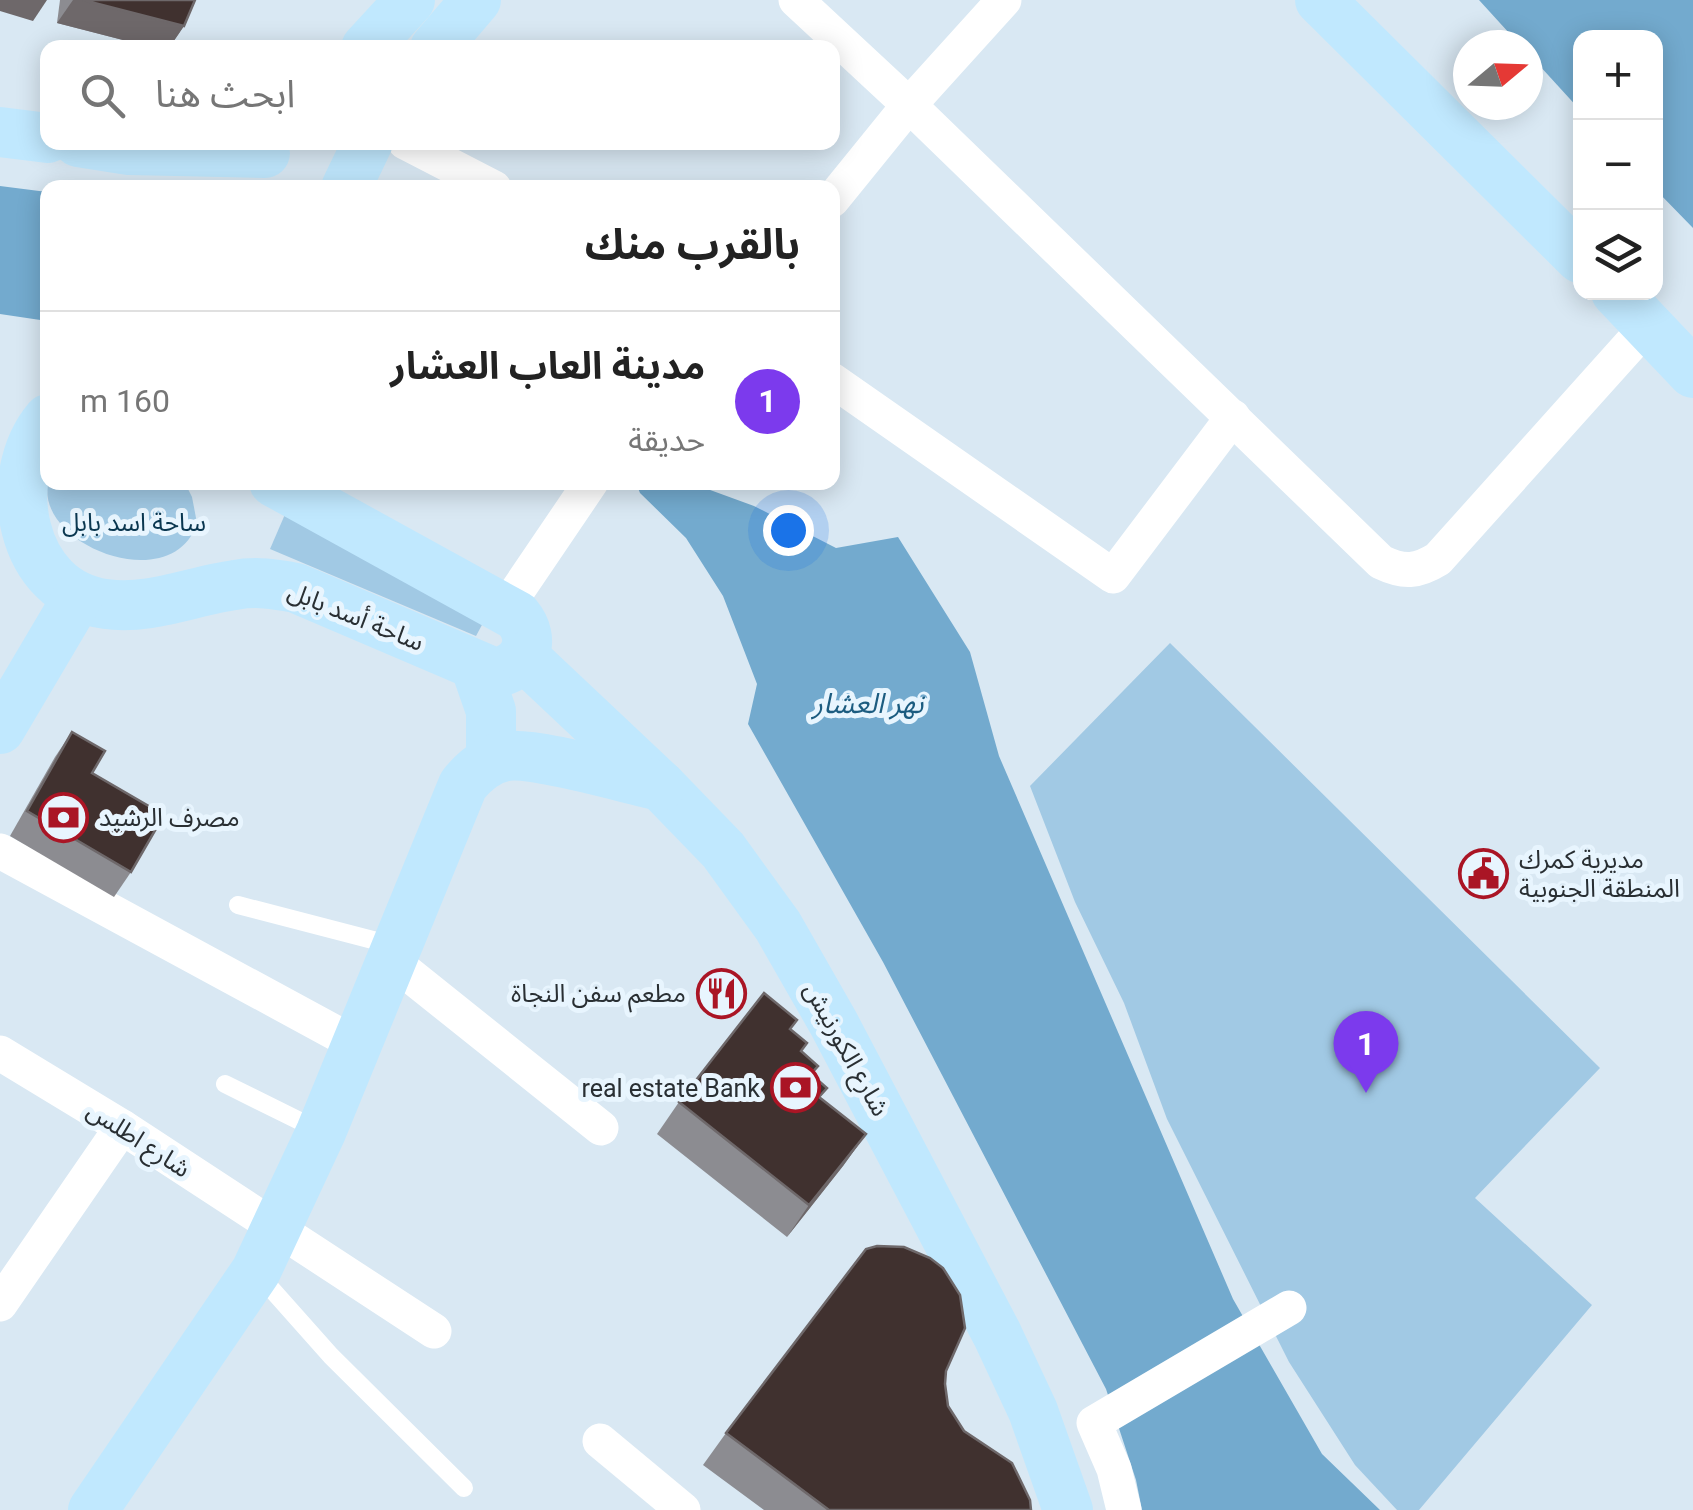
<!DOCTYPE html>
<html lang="ar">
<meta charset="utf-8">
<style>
body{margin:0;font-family:Roboto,"Noto Sans Arabic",sans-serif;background:#f2f2f2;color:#222;direction:rtl}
.controls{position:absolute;right:30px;top:30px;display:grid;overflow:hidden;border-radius:20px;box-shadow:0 5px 25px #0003}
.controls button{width:90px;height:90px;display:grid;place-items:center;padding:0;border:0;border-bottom:2px solid #e0e0e0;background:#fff;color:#222;font:50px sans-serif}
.compass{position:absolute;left:1453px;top:30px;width:90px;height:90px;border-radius:50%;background:#fff;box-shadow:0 5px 25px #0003;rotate:71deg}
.you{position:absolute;left:788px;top:530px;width:35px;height:35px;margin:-25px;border:8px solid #fff;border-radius:50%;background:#1a73e8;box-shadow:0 0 0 15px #1a73e833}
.badge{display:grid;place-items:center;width:65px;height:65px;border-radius:50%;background:#7c3aed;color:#fff;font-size:32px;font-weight:700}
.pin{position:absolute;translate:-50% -82px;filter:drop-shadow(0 2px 5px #0008)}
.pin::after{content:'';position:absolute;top:52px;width:35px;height:30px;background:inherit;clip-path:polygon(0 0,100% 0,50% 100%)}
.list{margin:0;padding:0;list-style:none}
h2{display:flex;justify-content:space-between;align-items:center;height:130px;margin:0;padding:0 40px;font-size:42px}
h2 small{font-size:32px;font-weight:400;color:#767676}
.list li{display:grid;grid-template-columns:65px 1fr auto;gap:30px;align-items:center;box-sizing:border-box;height:180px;padding:0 40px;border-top:2px solid #e0e0e0}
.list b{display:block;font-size:38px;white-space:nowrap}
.list p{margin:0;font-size:32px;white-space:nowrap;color:#767676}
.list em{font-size:32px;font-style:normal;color:#767676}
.icon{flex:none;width:55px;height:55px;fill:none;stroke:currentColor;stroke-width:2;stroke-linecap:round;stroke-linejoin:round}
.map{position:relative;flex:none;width:1693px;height:1510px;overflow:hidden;direction:ltr}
.search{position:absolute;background:#fff;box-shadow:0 5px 25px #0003;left:40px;top:40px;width:800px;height:110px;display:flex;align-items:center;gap:25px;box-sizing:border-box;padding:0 35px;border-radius:20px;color:#767676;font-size:38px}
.panel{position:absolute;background:#fff;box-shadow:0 5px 25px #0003;left:40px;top:180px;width:800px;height:310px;border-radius:20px;direction:rtl}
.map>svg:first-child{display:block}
.green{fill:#a1c9e4}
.water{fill:#73aace}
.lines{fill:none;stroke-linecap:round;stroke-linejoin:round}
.lane{stroke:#fff;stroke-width:18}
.street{stroke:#fff;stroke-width:35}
.secondary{stroke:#c0e8fe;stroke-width:50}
.wall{fill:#8c8c91}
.shaded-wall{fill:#6e686a}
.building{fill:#40312f;stroke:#6e686a;stroke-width:2.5}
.labels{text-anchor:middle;stroke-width:10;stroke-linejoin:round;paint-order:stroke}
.park-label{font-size:25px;fill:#0a3750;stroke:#e8f5fe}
.street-label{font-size:25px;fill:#292f33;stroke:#e8f5fe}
.poi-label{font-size:25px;fill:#292f33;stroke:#e8f5fe;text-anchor:start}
.water-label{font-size:28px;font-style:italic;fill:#1c5c80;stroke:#e8f5fe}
</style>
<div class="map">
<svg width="1693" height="1510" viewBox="0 0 1693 1510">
<rect width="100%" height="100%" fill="#d9e8f3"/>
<g class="green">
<path d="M48,482L185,483L192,497L197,523C173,598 35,546 48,482Z"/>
<polygon points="286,512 483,623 476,636 270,549"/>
<polygon points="1170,643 1600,1068 1475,1198 1592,1305 1419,1510 1397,1510 1355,1465 1289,1362 1167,1119 1124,1003 1075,902 1030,786"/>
</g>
<g class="water">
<polygon points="1479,0 1693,0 1693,228 1656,190 1656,38 1580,38 1580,110 1528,53 1528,45 1520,45"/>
<polygon points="0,186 47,192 47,321 0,314"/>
<polygon points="636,483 691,483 754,506 836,548 898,537 970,652 999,756 1233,1299 1322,1454 1380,1510 1142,1510 1136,1480 1106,1389 883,962 748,724 757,684 723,596 686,538 640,493"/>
</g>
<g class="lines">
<g class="lane">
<polyline points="238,905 392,945"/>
<polyline points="225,1084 320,1131"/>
<polyline points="259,1275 331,1356 464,1488"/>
</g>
<g class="street">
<path d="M796,0L909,105L1381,562C1404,573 1417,572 1438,559L1648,325"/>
<polyline points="405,142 494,188"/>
<polyline points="832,200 909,105 1004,0"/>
<polyline points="832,380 1113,576 1233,417"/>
<polyline points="505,609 591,482"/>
<polyline points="0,851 356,1044"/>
<polyline points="391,960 601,1128"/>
<polyline points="0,1053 122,1127 434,1331"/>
<polyline points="0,1304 122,1127"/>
<polyline points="600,1441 683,1510"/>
<polyline points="1124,1510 1114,1469 1094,1423 1289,1308"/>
</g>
<g class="secondary">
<polyline points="1320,0 1580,258"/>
<polyline points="366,48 410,0"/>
<polyline points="435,48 476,0"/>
<polyline points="0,132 48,138"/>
<polyline points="78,142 129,150 265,153"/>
<polyline points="346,188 368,142"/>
<polyline points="1616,292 1693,373"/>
<path d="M48,419C0,476 19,593 106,604C150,610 192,591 235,585C256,581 275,584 296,588L495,673C526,667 537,640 517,616L274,482"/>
<polyline points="524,657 661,786 723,850 778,926 834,1024 997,1334 1033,1411 1068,1510"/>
<polyline points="475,665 491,711 491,760"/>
<polyline points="0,729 78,597"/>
<path d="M93,1510L256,1271L321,1132L463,785C475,770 488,759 507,756C537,752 627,779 661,786"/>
</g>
</g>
<g class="wall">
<polygon points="60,0 195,0 184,26 169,48 154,48 57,23"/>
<polygon points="72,732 92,773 131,872 114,897 10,836 55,757"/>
<polygon points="790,1030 812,1075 827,1088 820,1097 866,1134 843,1166 787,1237 657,1134 679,1102"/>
<polygon points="946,1371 945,1384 948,1406 964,1431 1031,1510 764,1510 703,1465 726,1433"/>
</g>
<g class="shaded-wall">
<polygon points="0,0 47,0 33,21 0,11"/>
<polygon points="73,0 83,0 184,26 169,48 154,48 57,23"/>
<polygon points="866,1134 843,1166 787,1237 809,1205"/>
</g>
<g class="building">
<polygon points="83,0 195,0 184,26"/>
<polygon points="72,732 105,751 92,773 164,815 131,872 27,811"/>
<polygon points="764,993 797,1020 790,1029 807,1043 801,1051 818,1066 811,1074 827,1088 819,1097 866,1134 809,1205 679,1102"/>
<polygon points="877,1246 904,1247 930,1258 943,1268 960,1295 965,1328 946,1371 945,1384 948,1406 964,1431 1012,1463 1030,1500 1031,1510 829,1510 726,1433 866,1249"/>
</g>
<defs>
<symbol id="bank-ring" viewBox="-11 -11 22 22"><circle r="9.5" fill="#e8f5fe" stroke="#aa1525" stroke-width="1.5"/><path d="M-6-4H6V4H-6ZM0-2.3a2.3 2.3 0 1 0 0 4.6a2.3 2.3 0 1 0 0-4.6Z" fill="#aa1525"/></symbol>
<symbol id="civic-ring" viewBox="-11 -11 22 22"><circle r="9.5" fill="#e8f5fe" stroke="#aa1525" stroke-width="1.5"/><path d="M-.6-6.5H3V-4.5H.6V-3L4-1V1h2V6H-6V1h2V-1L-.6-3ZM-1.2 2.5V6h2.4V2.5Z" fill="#aa1525"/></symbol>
<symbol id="restaurant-ring" viewBox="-11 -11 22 22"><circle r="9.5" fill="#e8f5fe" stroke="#aa1525" stroke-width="1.5"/><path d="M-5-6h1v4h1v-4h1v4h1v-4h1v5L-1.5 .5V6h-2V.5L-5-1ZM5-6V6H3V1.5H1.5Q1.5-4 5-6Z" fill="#aa1525"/></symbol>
</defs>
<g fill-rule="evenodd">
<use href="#bank-ring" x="36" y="790" width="55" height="55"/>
<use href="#civic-ring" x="1456" y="846" width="55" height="55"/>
<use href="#restaurant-ring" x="694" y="966" width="55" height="55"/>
<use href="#bank-ring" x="768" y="1060" width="55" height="55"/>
</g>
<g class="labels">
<g class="park-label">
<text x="134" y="531">ساحة اسد بابل</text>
</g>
<g class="street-label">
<text transform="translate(356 616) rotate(22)" y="9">ساحة أسد بابل</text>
<text transform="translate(847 1049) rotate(61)" y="9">شارع الكورنيش</text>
<text transform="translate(139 1139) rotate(33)" y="9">شارع اطلس</text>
</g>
<g class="poi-label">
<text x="99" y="826">مصرف الرشيد</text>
<text x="1519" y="868">مديرية كمرك<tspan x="1519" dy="29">المنطقة الجنوبية</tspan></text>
<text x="686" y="1002" text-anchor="end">مطعم سفن النجاة</text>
<text x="760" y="1097" text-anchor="end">real estate Bank</text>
</g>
<g class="water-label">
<text x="868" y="713">نهر العشار</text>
</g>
</g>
</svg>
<div class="controls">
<button>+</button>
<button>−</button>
<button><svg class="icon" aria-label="layers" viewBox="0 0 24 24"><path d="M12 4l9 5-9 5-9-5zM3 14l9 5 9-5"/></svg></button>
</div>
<svg class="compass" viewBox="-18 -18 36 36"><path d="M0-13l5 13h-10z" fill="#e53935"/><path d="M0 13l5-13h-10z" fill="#767676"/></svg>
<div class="you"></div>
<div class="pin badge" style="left:1366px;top:1093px">1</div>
<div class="search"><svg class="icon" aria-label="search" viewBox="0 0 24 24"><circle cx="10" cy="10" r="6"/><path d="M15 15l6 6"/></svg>ابحث هنا</div>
<section class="panel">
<h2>بالقرب منك<small></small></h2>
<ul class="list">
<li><span class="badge">1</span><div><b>مدينة العاب العشار</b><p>حديقة</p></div><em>160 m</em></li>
</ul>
</section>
</div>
